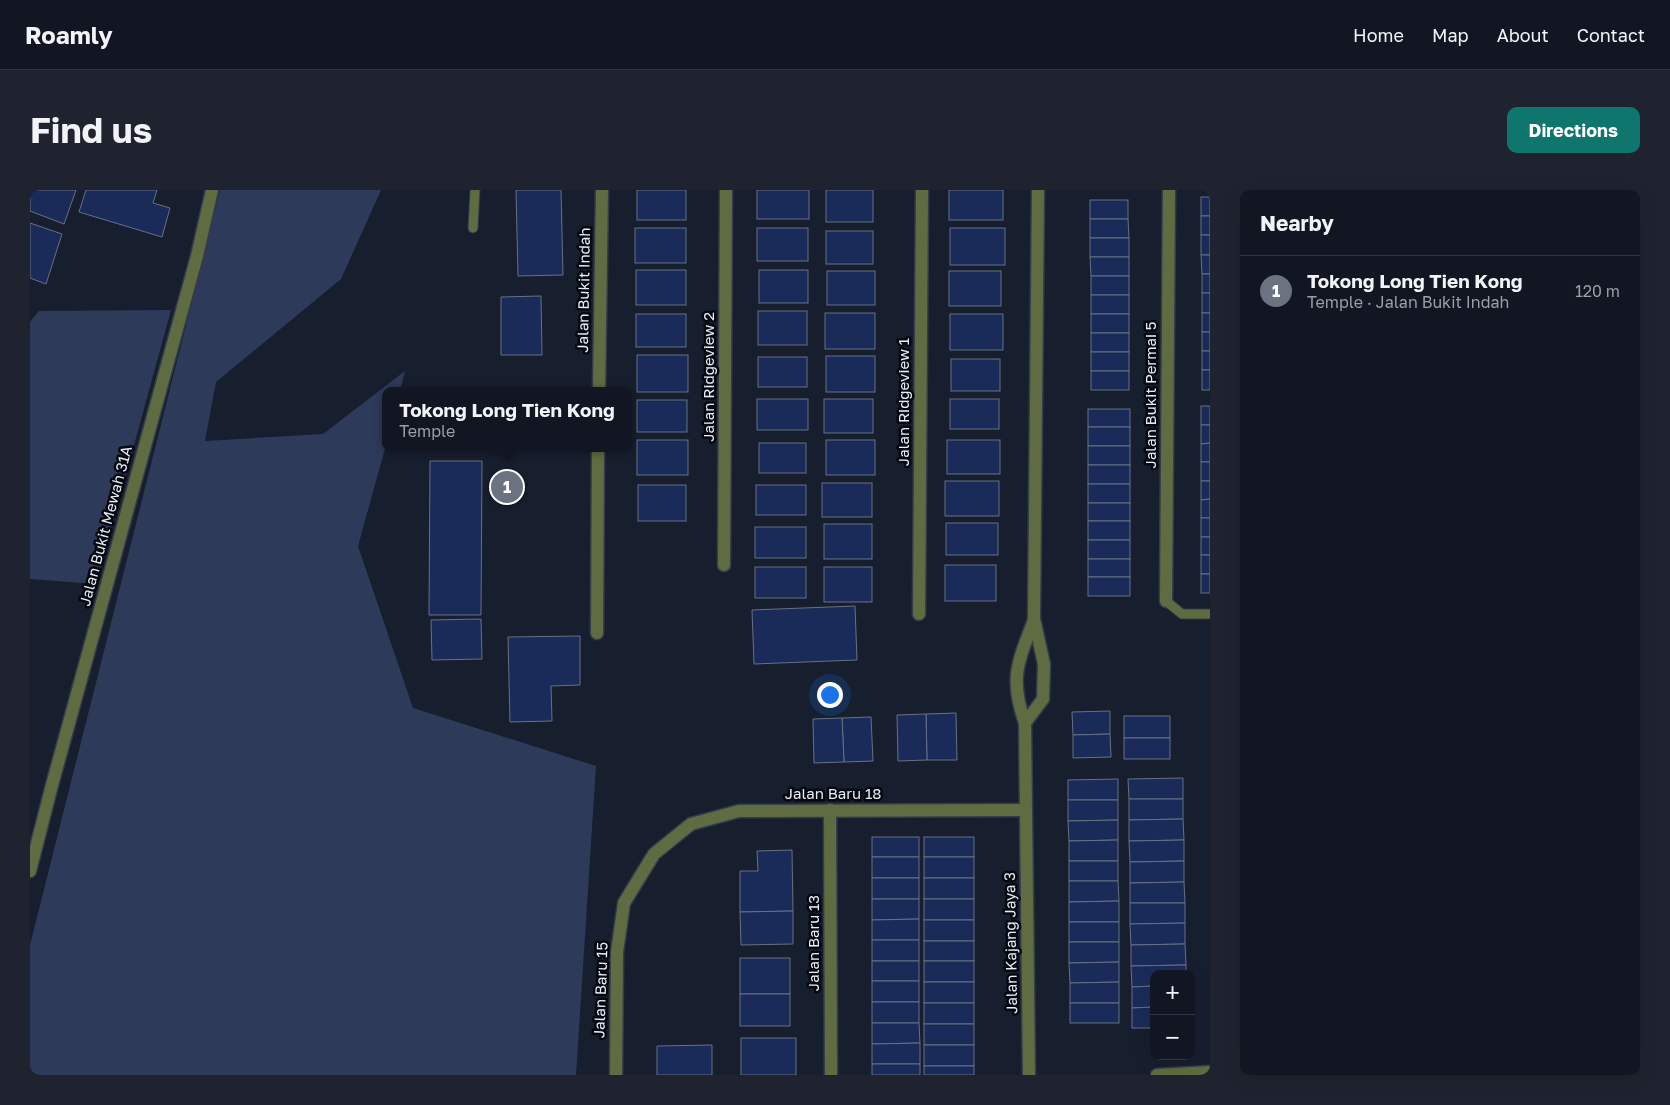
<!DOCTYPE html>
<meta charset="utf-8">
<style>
body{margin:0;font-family:"Golos Text",sans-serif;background:#1e232f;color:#f1f3f6}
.controls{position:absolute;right:15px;bottom:15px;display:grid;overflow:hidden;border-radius:10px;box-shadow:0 5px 20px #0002}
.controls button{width:45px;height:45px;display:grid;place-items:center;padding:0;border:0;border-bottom:1px solid #303540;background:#111622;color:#f1f3f6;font:25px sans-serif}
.you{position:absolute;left:799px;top:504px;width:18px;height:18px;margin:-12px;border:4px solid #fff;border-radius:50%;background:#1a73e8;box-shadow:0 0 0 8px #1a73e833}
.badge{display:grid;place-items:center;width:32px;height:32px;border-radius:50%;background:#0f766e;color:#fff;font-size:16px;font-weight:700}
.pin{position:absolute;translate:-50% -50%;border:2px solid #fff;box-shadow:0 1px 5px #0006}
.popup{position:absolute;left:352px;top:197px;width:250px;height:65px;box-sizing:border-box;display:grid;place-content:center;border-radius:10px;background:#111622;filter:drop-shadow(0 1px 4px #0005);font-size:16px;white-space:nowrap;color:#9c9fa5}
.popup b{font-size:19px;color:#f1f3f6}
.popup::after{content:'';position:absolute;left:50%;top:100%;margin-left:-10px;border:10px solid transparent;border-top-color:#111622}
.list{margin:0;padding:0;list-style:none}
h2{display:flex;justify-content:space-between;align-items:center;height:65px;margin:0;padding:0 20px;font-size:21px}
h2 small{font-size:16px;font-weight:400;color:#9c9fa5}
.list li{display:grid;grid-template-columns:32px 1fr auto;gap:15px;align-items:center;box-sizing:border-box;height:70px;padding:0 20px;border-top:1px solid #303540}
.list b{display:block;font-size:19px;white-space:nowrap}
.list p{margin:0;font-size:16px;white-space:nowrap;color:#9c9fa5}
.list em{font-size:16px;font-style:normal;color:#9c9fa5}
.map{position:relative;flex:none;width:1180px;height:885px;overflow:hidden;border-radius:10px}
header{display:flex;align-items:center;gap:30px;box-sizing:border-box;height:70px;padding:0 25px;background:#111622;border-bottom:1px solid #303540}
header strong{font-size:24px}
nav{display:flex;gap:28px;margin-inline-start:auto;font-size:18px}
.intro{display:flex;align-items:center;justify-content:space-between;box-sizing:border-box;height:120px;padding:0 30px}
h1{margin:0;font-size:35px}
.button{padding:12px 22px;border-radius:10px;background:#0f766e;color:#fff;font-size:18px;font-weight:700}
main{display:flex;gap:30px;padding:0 30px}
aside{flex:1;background:#111622;border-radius:10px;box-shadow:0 5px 20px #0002}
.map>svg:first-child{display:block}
.green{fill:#2e3a59}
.building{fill:#1b2b59;stroke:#677084}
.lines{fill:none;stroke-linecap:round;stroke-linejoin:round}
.service-casing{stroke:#343b4a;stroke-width:11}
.minor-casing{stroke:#343b4a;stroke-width:15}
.service{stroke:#5f6c41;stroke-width:9}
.minor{stroke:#5f6c41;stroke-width:12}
.labels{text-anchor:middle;stroke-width:5;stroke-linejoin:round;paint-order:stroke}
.street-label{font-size:15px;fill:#e7ecf8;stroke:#06080f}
</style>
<header>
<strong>Roamly</strong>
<nav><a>Home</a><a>Map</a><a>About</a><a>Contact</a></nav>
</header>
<div class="intro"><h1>Find us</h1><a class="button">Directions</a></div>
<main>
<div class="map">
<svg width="1180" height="885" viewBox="0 0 1180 885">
<rect width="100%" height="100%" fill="#171e2e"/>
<g class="green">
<polygon points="190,0 351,0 311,89 186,192 175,251 293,244 375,181 370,201 356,201 356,255 328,356 383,518 566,576 546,885 0,885 0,755"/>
<polygon points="141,120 66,394 0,389 0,132 9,121"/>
</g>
<g class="building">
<polygon points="0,0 46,0 34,34 0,21"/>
<polygon points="56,0 127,0 123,13 140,18 132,47 49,22"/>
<polygon points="486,0 531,0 533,85 488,86"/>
<rect x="607" y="0" width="49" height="30"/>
<rect x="727" y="0" width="52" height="29"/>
<rect x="796" y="0" width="47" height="32"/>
<rect x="919" y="0" width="54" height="30"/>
<rect x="1171" y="7" width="9" height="19"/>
<rect x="1060" y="10" width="38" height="19"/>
<rect x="1171" y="26" width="9" height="19"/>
<polygon points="1060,29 1098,29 1099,48 1060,48"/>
<polygon points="0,33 32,44 16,94 0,88"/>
<rect x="605" y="38" width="51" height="35"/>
<rect x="727" y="38" width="51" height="33"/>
<rect x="920" y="38" width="55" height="37"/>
<rect x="796" y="41" width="47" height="33"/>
<rect x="1171" y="45" width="9" height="20"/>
<rect x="1060" y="48" width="39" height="19"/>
<polygon points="1171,65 1180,65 1180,84 1172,84"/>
<polygon points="1060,67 1099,67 1099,86 1061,86"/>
<rect x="606" y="80" width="50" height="35"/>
<rect x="729" y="80" width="49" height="33"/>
<rect x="797" y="81" width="48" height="34"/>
<rect x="919" y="81" width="52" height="35"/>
<rect x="1172" y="84" width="8" height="19"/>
<rect x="1061" y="86" width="38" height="19"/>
<rect x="1172" y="103" width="8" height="20"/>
<rect x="1061" y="105" width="38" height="19"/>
<polygon points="511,106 512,165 471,165 471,107"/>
<rect x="728" y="121" width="49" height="34"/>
<rect x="795" y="123" width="50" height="36"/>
<rect x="1172" y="123" width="8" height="19"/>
<rect x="606" y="124" width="50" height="33"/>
<rect x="920" y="124" width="53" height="36"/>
<rect x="1061" y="124" width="38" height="19"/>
<rect x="1172" y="142" width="8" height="19"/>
<rect x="1061" y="143" width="38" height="19"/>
<rect x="1172" y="161" width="8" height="19"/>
<rect x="1061" y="162" width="38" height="19"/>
<rect x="607" y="165" width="51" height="37"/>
<rect x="796" y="166" width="49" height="36"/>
<rect x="728" y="167" width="49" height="30"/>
<rect x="921" y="169" width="49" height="32"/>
<rect x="1172" y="180" width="8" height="20"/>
<rect x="1061" y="181" width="38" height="19"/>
<rect x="727" y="209" width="51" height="31"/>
<rect x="794" y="209" width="49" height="34"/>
<rect x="920" y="209" width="49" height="30"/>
<rect x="607" y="210" width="50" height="32"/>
<rect x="1171" y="216" width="9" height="19"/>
<rect x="1058" y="219" width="42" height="18"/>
<polygon points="1171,235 1180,235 1180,253 1171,254"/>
<rect x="1058" y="237" width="42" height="19"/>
<rect x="607" y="250" width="51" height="35"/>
<rect x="796" y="250" width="49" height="35"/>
<rect x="917" y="250" width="53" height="34"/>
<rect x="729" y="253" width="47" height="30"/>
<polygon points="1180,253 1180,272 1171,272 1171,254"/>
<rect x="1058" y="256" width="42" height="19"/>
<polygon points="400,271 452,271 451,425 399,425"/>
<rect x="1171" y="272" width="9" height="19"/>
<rect x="1058" y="275" width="42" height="19"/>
<rect x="915" y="291" width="54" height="35"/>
<polygon points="1171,291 1180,291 1180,309 1171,310"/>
<rect x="792" y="293" width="50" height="34"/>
<rect x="1058" y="294" width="42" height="19"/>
<rect x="608" y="295" width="48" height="36"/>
<rect x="726" y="295" width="50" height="30"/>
<polygon points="1180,309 1180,328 1171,328 1171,310"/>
<rect x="1058" y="313" width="42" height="18"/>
<rect x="1171" y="328" width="9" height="19"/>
<rect x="1058" y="331" width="42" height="19"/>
<rect x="916" y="333" width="52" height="32"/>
<rect x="794" y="334" width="48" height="35"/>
<rect x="725" y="337" width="51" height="31"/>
<rect x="1171" y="347" width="9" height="18"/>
<rect x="1058" y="350" width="42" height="19"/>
<rect x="1171" y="365" width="9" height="19"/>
<rect x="1058" y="369" width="42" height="18"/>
<rect x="915" y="375" width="51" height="36"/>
<rect x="725" y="377" width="51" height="31"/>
<rect x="794" y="377" width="48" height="35"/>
<rect x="1171" y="384" width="9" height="19"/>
<rect x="1058" y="387" width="42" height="19"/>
<polygon points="825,416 827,470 724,474 722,420"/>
<polygon points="451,429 452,469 402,470 401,430"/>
<polygon points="550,446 550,495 521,496 522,531 480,532 478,447"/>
<polygon points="1080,521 1080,544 1043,545 1042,522"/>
<polygon points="926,523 927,570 897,570 896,524"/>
<polygon points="896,524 897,570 868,571 867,525"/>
<rect x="1094" y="526" width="46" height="22"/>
<polygon points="841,527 843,571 814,572 812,528"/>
<polygon points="812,528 814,572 784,573 783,529"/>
<polygon points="1080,544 1081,567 1043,568 1043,545"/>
<rect x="1094" y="548" width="46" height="21"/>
<polygon points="1153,588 1153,609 1099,609 1098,589"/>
<polygon points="1088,589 1088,610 1038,610 1038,590"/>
<polygon points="1099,609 1153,609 1153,629 1099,630"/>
<polygon points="1038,610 1088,610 1088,630 1038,631"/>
<polygon points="1153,629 1154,650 1099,651 1099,630"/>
<polygon points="1088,630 1088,650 1039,651 1038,631"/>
<rect x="842" y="647" width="47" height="20"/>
<rect x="894" y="647" width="50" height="20"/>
<polygon points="1088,650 1088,671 1039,671 1039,651"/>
<polygon points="1154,650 1154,671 1100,672 1099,651"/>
<polygon points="762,660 763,721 710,722 710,681 728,681 727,661"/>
<rect x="842" y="667" width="47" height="21"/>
<rect x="894" y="667" width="50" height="21"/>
<rect x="1039" y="671" width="49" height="20"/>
<polygon points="1154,671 1154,692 1100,693 1100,672"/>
<rect x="842" y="688" width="47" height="21"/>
<rect x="894" y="688" width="50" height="21"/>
<polygon points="1039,691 1088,691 1089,711 1039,712"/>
<polygon points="1154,692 1155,713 1100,713 1100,693"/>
<polygon points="842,709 889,709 889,729 842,730"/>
<rect x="894" y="709" width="50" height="21"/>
<polygon points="1089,711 1089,732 1039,732 1039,712"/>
<polygon points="1100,713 1155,713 1155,733 1100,734"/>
<polygon points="763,721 763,754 711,755 710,722"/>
<polygon points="889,729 889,750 842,750 842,730"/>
<rect x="894" y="730" width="50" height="21"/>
<rect x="1039" y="732" width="50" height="20"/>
<polygon points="1155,733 1155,754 1101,755 1100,734"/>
<rect x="842" y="750" width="47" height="21"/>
<rect x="894" y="751" width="50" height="20"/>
<polygon points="1039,752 1089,752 1089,772 1039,773"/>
<polygon points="1155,754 1156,775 1101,776 1101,755"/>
<rect x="710" y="768" width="50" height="36"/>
<rect x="842" y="771" width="47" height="20"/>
<rect x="894" y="771" width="50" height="21"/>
<polygon points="1089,772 1089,792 1040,793 1039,773"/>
<polygon points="1156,775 1156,784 1124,784 1124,796 1102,797 1101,776"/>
<rect x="842" y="791" width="47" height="21"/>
<rect x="894" y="792" width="50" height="21"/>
<polygon points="1089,792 1089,813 1040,813 1040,793"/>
<polygon points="1124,796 1124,817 1102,818 1102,797"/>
<rect x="710" y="804" width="50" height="32"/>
<rect x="842" y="812" width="47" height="21"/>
<rect x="894" y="813" width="50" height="21"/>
<rect x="1040" y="813" width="49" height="20"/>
<polygon points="1124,817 1124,838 1102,838 1102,818"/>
<polygon points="842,833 889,833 890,853 842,854"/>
<rect x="894" y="834" width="50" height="21"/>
<rect x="711" y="848" width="55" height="37"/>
<polygon points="890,853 890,874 842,874 842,854"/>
<polygon points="682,855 682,885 627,885 627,856"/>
<rect x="894" y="855" width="50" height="21"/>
<rect x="842" y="874" width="48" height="11"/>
<rect x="894" y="876" width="50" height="9"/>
</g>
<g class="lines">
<defs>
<g id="service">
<polyline points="443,38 445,0"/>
<polyline points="1136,411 1152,424 1180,424"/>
</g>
<g id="minor">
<polyline points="569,201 572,0"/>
<polyline points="694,375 696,0"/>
<polyline points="1136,411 1139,0"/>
<polyline points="889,424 892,0"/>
<polyline points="567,443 568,258"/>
<polyline points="995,533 1013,509 1014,474 1004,429 1008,0"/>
<polyline points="800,620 801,885"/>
<polyline points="0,681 22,595 167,66 182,0"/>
<polyline points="586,885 587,762 594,713 624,664 661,634 709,621 995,620"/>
<path d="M999,885L995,533C979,488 988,472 1004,430"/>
<polyline points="1127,885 1180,882"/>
</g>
</defs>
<use href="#service" class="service-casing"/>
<use href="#minor" class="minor-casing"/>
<use href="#service" class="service"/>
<use href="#minor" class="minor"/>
</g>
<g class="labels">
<g class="street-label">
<text transform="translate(554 100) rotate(-89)" y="5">Jalan Bukit Indah</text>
<text transform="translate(679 187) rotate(-90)" y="5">Jalan Ridgeview 2</text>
<text transform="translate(1121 205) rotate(-90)" y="5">Jalan Bukit Permai 5</text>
<text transform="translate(874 212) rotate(-90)" y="5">Jalan Ridgeview 1</text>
<text transform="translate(76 336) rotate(-75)" y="5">Jalan Bukit Mewah 31A</text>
<text x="803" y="609">Jalan Baru 18</text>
<text transform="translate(784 753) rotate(-90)" y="5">Jalan Baru 13</text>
<text transform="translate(981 753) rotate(-91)" y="5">Jalan Kajang Jaya 3</text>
<text transform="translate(571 800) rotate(-88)" y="5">Jalan Baru 15</text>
</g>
</g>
</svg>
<div class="controls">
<button>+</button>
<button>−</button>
</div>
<div class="you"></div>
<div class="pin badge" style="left:477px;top:297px;background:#6b7280">1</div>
<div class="popup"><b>Tokong Long Tien Kong</b>Temple</div>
</div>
<aside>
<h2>Nearby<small></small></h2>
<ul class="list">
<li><span class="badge" style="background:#6b7280">1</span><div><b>Tokong Long Tien Kong</b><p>Temple · Jalan Bukit Indah</p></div><em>120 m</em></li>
</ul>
</aside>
</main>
